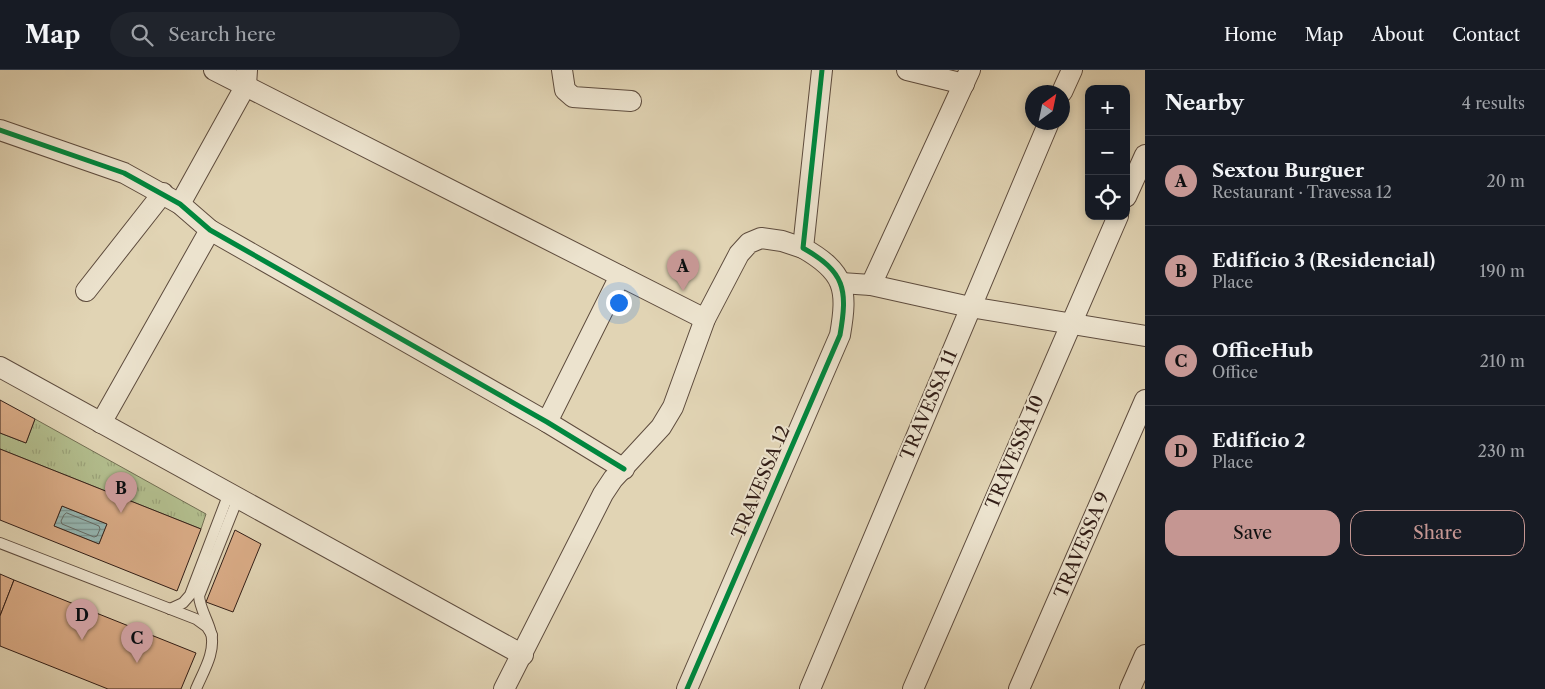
<!DOCTYPE html>
<meta charset="utf-8">
<style>
body{margin:0;font-family:"Libre Caslon Text",serif;background:#20242c;color:#f1f3f6}
.controls{position:absolute;right:15px;top:15px;display:grid;overflow:hidden;border-radius:10px;box-shadow:0 2px 8px #0003}
.controls button{width:45px;height:45px;display:grid;place-items:center;padding:0;border:0;border-bottom:1px solid #363941;background:#171b24;color:#f1f3f6;font:25px sans-serif}
.compass{position:absolute;left:1025px;top:15px;width:45px;height:45px;border-radius:50%;background:#171b24;box-shadow:0 2px 8px #0003;rotate:33deg}
.you{position:absolute;left:618px;top:232px;width:18px;height:18px;margin:-12px;border:4px solid #fff;border-radius:50%;background:#1a73e8;box-shadow:0 0 0 8px #1a73e833}
.badge{display:grid;place-items:center;width:32px;height:32px;border-radius:50%;background:#c59692;color:#111;font-size:16px;font-weight:700}
.pin{position:absolute;translate:-50% -41px;filter:drop-shadow(0 1px 2px #0008)}
.pin::after{content:'';position:absolute;top:26px;width:18px;height:15px;background:inherit;clip-path:polygon(0 0,100% 0,50% 100%)}
.list{margin:0;padding:0;list-style:none}
h2{display:flex;justify-content:space-between;align-items:center;height:65px;margin:0;padding:0 20px;font-size:21px}
h2 small{font-size:16px;font-weight:400;color:#9ea1a6}
.list li{display:grid;grid-template-columns:32px 1fr auto;gap:15px;align-items:center;box-sizing:border-box;height:90px;padding:0 20px;border-top:1px solid #363941}
.list b{display:block;font-size:19px;white-space:nowrap}
.list p{margin:0;font-size:16px;white-space:nowrap;color:#9ea1a6}
.list em{font-size:16px;font-style:normal;color:#9ea1a6}
.actions{display:flex;gap:10px;padding:15px 20px}
.actions a{flex:1;padding:11px 0;border:1px solid #c59692;border-radius:15px;text-align:center;font-size:18px;color:#c59692}
.actions .main{background:#c59692;color:#111}
.icon{flex:none;width:28px;height:28px;fill:none;stroke:currentColor;stroke-width:2;stroke-linecap:round;stroke-linejoin:round}
.map{position:relative;flex:none;width:1145px;height:619px;overflow:hidden}
header{display:flex;align-items:center;gap:30px;box-sizing:border-box;height:70px;padding:0 25px;background:#171b24;border-bottom:1px solid #363941}
header strong{font-size:24px}
nav{display:flex;gap:28px;margin-inline-start:auto;font-size:18px}
.search{width:350px;height:45px;background:#20242c;display:flex;align-items:center;gap:12px;box-sizing:border-box;padding:0 18px;border-radius:28px;color:#9ea1a6;font-size:19px}
main{display:flex}
aside{flex:1;background:#171b24}
.map>svg:first-child{display:block}
.grass{fill:url(#grass-tufts);stroke:#726e52}
.water{fill:url(#water-rules);stroke:#6d7a75}
.lines{fill:none;stroke-linecap:round;stroke-linejoin:round}
.shore{stroke:#646a65;stroke-width:1}
.building{fill:#d9ab86;stroke:#321e17;fill-rule:evenodd}
.lane-casing{stroke:#5e4c3e;stroke-width:12}
.street-casing{stroke:#5e4c3e;stroke-width:22}
.lane{stroke:#ece3ce;stroke-width:10}
.street{stroke:#ece3ce;stroke-width:20}
.cycleway-casing{stroke:#ece3ce;stroke-width:8}
.cycleway{stroke:#00873e;stroke-width:5}
.labels{text-anchor:middle;stroke-width:4;stroke-linejoin:round;paint-order:stroke}
.street-label{font-size:18px;fill:#321e17;stroke:#ece3ce}
</style>
<header>
<strong>Map</strong>
<div class="search"><svg class="icon" aria-label="search" viewBox="0 0 24 24"><circle cx="10" cy="10" r="6"/><path d="M15 15l6 6"/></svg>Search here</div>
<nav><a>Home</a><a>Map</a><a>About</a><a>Contact</a></nav>
</header>
<main>
<div class="map">
<svg width="1145" height="619" viewBox="0 0 1145 619">
<defs>
<pattern id="grass-tufts" width="24" height="20" patternUnits="userSpaceOnUse" patternTransform="scale(1.25)"><rect width="24" height="20" fill="#b2bd8d"/><path d="M3 7l-1-3M5 7V3M7 7l1-3M15 17l-1-3M17 17v-4M19 17l1-3" fill="none" stroke="#9aa279"/></pattern>
<pattern id="water-rules" width="6" height="5" patternUnits="userSpaceOnUse" patternTransform="scale(1.25)"><rect width="6" height="5" fill="#95b7b3"/><path d="M0 2.5h6" fill="none" stroke="#7a9491"/></pattern>
</defs>
<rect width="100%" height="100%" fill="#e1d4b4"/>
<filter id="stains"><feTurbulence type="fractalNoise" baseFrequency=".004" numOctaves="4"/><feColorMatrix values="0 0 0 0 .2 0 0 0 0 .09 0 0 0 0 .02 0 0 0 .5 -.17"/></filter>
<radialGradient id="worn" r=".72"><stop offset=".6" stop-color="#630" stop-opacity="0"/><stop offset="1" stop-color="#630" stop-opacity=".3"/></radialGradient>
<polygon class="grass" points="35,349 206,444 201,459 0,379 0,363 26,373"/>
<polygon class="water" points="62,436 107,454 99,474 54,456"/>
<g class="lines">
<polygon class="shore" points="67,443 99,456 100,459 97,466 94,467 62,454 61,451 64,445"/>
</g>
<g class="building">
<polygon points="0,330 35,349 26,373 0,363"/>
<path d="M0,379L201,459L177,521L0,450ZM62,436L107,454L99,474L54,456Z"/>
<polygon points="235,460 261,474 233,542 206,532"/>
<polygon points="0,504 14,510 0,546"/>
<polygon points="14,510 196,583 181,619 108,619 0,576 0,546"/>
</g>
<g class="lines">
<defs>
<g id="lane">
<polyline points="0,473 196,549 207,557 212,565"/>
<polyline points="170,539 183,533 190,525 229,423"/>
<path d="M196,619C203,602 216,582 211,563C208,550 200,539 199,526L238,428"/>
</g>
<g id="street">
<polyline points="214,0 705,249"/>
<polyline points="562,0 565,20 573,27 631,31"/>
<polyline points="907,0 964,14"/>
<polyline points="1062,22 1072,0"/>
<polyline points="0,60 124,103 180,134 210,160 547,352 624,399"/>
<polyline points="1126,127 1145,85"/>
<polyline points="180,134 246,15 247,0"/>
<polyline points="841,213 871,215 970,237 1145,266"/>
<polyline points="871,215 970,0"/>
<polyline points="86,221 163,123"/>
<polyline points="0,297 523,585"/>
<polyline points="547,352 620,206"/>
<polyline points="101,353 210,160"/>
<polyline points="504,619 603,424 613,409 661,357 673,337 705,249 739,184 749,173 761,168 782,171 803,178"/>
<path d="M687,619L840,265C848,219 845,202 803,178L822,0"/>
<polyline points="810,619 1049,52"/>
<polyline points="913,619 1118,146"/>
<polyline points="1019,619 1145,330"/>
<polyline points="1130,619 1145,585"/>
</g>
</defs>
<use href="#lane" class="lane-casing"/>
<use href="#street" class="street-casing"/>
<use href="#lane" class="lane"/>
<use href="#street" class="street"/>
<defs>
<g id="cycleway">
<polyline points="0,60 124,103 180,134 210,160 547,352 624,399"/>
<path d="M687,619L840,265C848,219 845,202 803,178L822,0"/>
</g>
</defs>
<use href="#cycleway" class="cycleway-casing"/>
<use href="#cycleway" class="cycleway"/>
</g>
<g class="labels">
<g class="street-label">
<text transform="translate(929 335) rotate(-67)" y="6">TRAVESSA 11</text>
<text transform="translate(1015 382) rotate(-67)" y="6">TRAVESSA 10</text>
<text transform="translate(761 412) rotate(-67)" y="6">TRAVESSA 12</text>
<text transform="translate(1082 475) rotate(-67)" y="6">TRAVESSA 9</text>
</g>
</g>
<rect width="100%" height="100%" filter="url(#stains)"/>
<rect width="100%" height="100%" fill="url(#worn)"/>
</svg>
<div class="controls">
<button>+</button>
<button>−</button>
<button><svg class="icon" aria-label="locate" viewBox="0 0 24 24"><circle cx="12" cy="12" r="6"/><path d="M12 2v4M12 18v4M2 12h4M18 12h4"/></svg></button>
</div>
<svg class="compass" viewBox="-18 -18 36 36"><path d="M0-13l5 13h-10z" fill="#e53935"/><path d="M0 13l5-13h-10z" fill="#9ea1a6"/></svg>
<div class="you"></div>
<div class="pin badge" style="left:683px;top:221px">A</div>
<div class="pin badge" style="left:121px;top:443px">B</div>
<div class="pin badge" style="left:137px;top:593px">C</div>
<div class="pin badge" style="left:82px;top:570px">D</div>
</div>
<aside>
<h2>Nearby<small>4 results</small></h2>
<ul class="list">
<li><span class="badge">A</span><div><b>Sextou Burguer</b><p>Restaurant · Travessa 12</p></div><em>20 m</em></li>
<li><span class="badge">B</span><div><b>Edifício 3 (Residencial)</b><p>Place</p></div><em>190 m</em></li>
<li><span class="badge">C</span><div><b>OfficeHub</b><p>Office</p></div><em>210 m</em></li>
<li><span class="badge">D</span><div><b>Edifício 2</b><p>Place</p></div><em>230 m</em></li>
</ul>
<div class="actions"><a class="main">Save</a><a>Share</a></div>
</aside>
</main>
